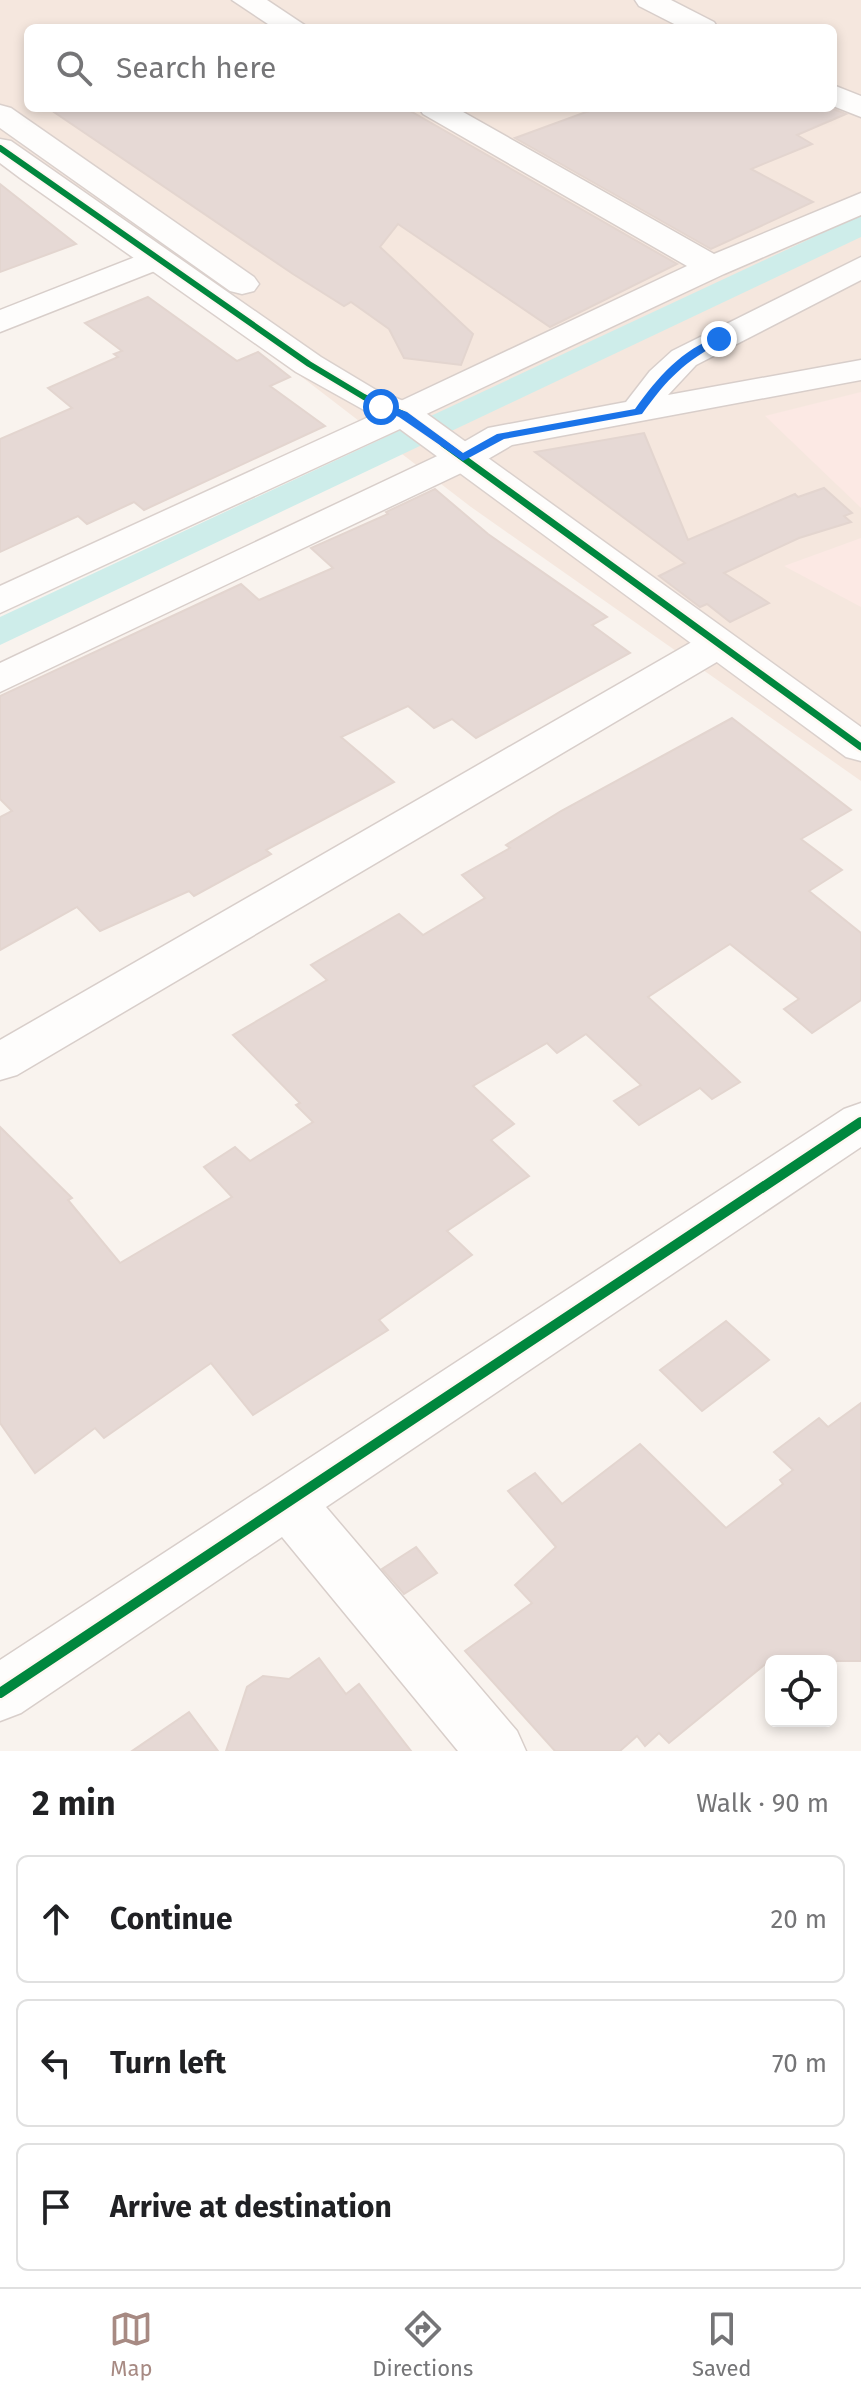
<!DOCTYPE html>
<meta charset="utf-8">
<style>
body{margin:0;font-family:"Fira Sans",sans-serif;background:#f2f2f2;color:#202124}
.controls{position:absolute;right:24px;bottom:24px;display:grid;overflow:hidden;border-radius:12px;box-shadow:0 4px 12px #0003}
.controls button{width:72px;height:72px;display:grid;place-items:center;padding:0;border:0;border-bottom:2px solid #e0e0e0;background:#fff;color:#202124;font:40px sans-serif}
.stop{position:absolute;width:24px;height:24px;margin:-18px;border:6px solid #1a73e8;border-radius:50%;background:#fff}
.stop.end{background:#1a73e8;border-color:#fff;box-shadow:0 2px 8px #0008}
.list{margin:0;padding:0;list-style:none}
h2{display:flex;justify-content:space-between;align-items:center;height:104px;margin:0;padding:0 32px;font-size:34px}
h2 small{font-size:26px;font-weight:400;color:#757577}
.list li{display:grid;grid-template-columns:52px 1fr auto;gap:24px;align-items:center;box-sizing:border-box;height:128px;margin:0 16px 16px;padding:0 16px;border:2px solid #e0e0e0;border-radius:12px}
.list b{display:block;font-size:30px;white-space:nowrap}
.list em{font-size:26px;font-style:normal;color:#757577}
.icon{flex:none;width:44px;height:44px;fill:none;stroke:currentColor;stroke-width:2;stroke-linecap:round;stroke-linejoin:round}
.map{position:relative;flex:none;width:861px;height:1751px;overflow:hidden}
.search{position:absolute;background:#fff;box-shadow:0 4px 12px #0003;left:24px;right:24px;top:24px;height:88px;display:flex;align-items:center;gap:20px;box-sizing:border-box;padding:0 28px;border-radius:12px;color:#757577;font-size:30px}
.sheet{height:536px;background:#fff}
nav{display:flex;justify-content:space-around;align-items:center;box-sizing:border-box;height:112px;border-top:2px solid #e0e0e0;background:#fff;font-size:22px;color:#757577}
nav a{display:grid;justify-items:center;gap:4px}
nav .on{color:#a78a83}
.map>svg:first-child{display:block}
.residential{fill:#f5e7de;fill-rule:evenodd}
.commercial{fill:#fce9e4}
.lines{fill:none;stroke-linecap:round;stroke-linejoin:round}
.canal{fill:#ceedea;fill-rule:evenodd}
.building{fill:#e6d9d5;stroke:#e3d5cf;stroke-width:2}
.street-casing{stroke:#d8ceca;stroke-width:3}
.secondary-casing{stroke:#dad0cc;stroke-width:3}
.street{fill:#fefdfc;fill-rule:evenodd}
.secondary{fill:#fefdfc;fill-rule:evenodd}
.cycleway-far2-casing{stroke:#fff7f1;stroke-width:10}
.cycleway-far1-casing{stroke:#fff7f1;stroke-width:12}
.cycleway-casing{stroke:#fff7f1;stroke-width:15}
.cycleway-far2{stroke:#00873e;stroke-width:6}
.cycleway-far1{stroke:#00873e;stroke-width:7}
.cycleway{stroke:#00873e;stroke-width:10}
.route{fill:#1a73e8}
</style>
<div class="map">
<svg width="861" height="1751" viewBox="0 0 861 1751">
<rect width="100%" height="100%" fill="#f9f3ee"/>
<path class="residential" d="M0,0H861V781L471,507L0,145ZM28,28H833V108H28Z"/>
<g class="commercial">
<polygon points="861,392 861,508 765,416"/>
<polygon points="861,538 861,607 784,566"/>
</g>
<g class="lines">
<polygon class="canal" points="861,215 861,237 0,645 0,617"/>
</g>
<g class="building">
<polygon points="48,108 405,108 677,264 550,327 398,224 380,247 473,334 461,365 404,358 389,329 351,302 344,306 293,274"/>
<polygon points="597,108 831,108 846,114 797,135 812,144 751,169 813,202 711,249 515,138"/>
<polygon points="0,184 76,244 0,272"/>
<polygon points="148,297 237,361 258,352 290,377 270,386 325,426 144,510 134,502 87,524 78,516 0,552 0,439 72,408 48,388 118,357 114,354 122,351 85,323"/>
<polygon points="644,433 688,540 795,494 798,497 824,488 852,513 844,516 851,522 799,538 724,573 769,603 730,622 707,604 700,607 659,576 685,563 535,452"/>
<polygon points="435,489 488,534 607,617 592,625 630,653 476,738 452,719 434,728 408,706 341,737 394,782 266,850 271,854 194,896 189,891 100,931 77,907 0,950 0,817 12,811 0,799 0,696 241,584 259,600 333,568 311,548 388,514 386,512"/>
<polygon points="732,718 851,810 801,839 842,870 809,891 861,933 861,1000 812,1033 784,1009 799,999 730,944 648,997 740,1082 712,1099 700,1088 639,1125 614,1101 641,1085 586,1034 557,1053 547,1043 473,1086 514,1124 491,1140 529,1176 447,1231 472,1255 379,1320 388,1330 253,1415 211,1363 104,1438 95,1428 35,1473 0,1423 0,1127 72,1198 68,1200 120,1263 232,1197 204,1167 235,1147 250,1161 313,1122 296,1105 300,1103 233,1035 327,980 311,965 399,914 423,935 485,898 462,875 510,848 506,845 561,811"/>
<polygon points="726,1321 769,1360 702,1411 660,1370"/>
<polygon points="861,1403 861,1661 769,1661 669,1743 659,1733 645,1746 637,1736 620,1751 555,1751 465,1651 532,1603 515,1585 556,1547 508,1491 535,1473 562,1504 640,1444 726,1528 783,1484 780,1480 793,1470 774,1452 819,1418 828,1427"/>
<polygon points="416,1547 437,1573 404,1594 382,1569"/>
<polygon points="319,1658 346,1694 359,1684 411,1751 226,1751 247,1687 263,1676 289,1679"/>
<polygon points="189,1712 218,1751 132,1751"/>
</g>
<g class="lines">
<defs>
<g id="street">
<polygon points="232,0 267,0 309,28 274,28"/>
<polygon points="635,0 671,0 714,22 718,28 682,28 639,6"/>
<polygon points="833,85 861,96 861,117 833,106"/>
<polygon points="419,108 456,108 714,254 861,193 861,215 724,274 403,425 390,422 385,414 390,406 687,266 423,114"/>
<polygon points="153,250 165,253 169,260 165,267 0,332 0,310"/>
<polygon points="861,257 861,280 696,365 668,395 861,360 861,380 512,445 476,466 0,692 0,663 450,450 488,428 626,402 650,371 672,351"/>
<polygon points="718,631 732,635 738,644 732,653 17,1075 0,1080 0,1040 704,635"/>
<polygon points="861,1103 861,1147 326,1507 517,1731 526,1751 458,1751 282,1537 21,1713 0,1721 0,1660 844,1109"/>
</g>
<g id="secondary">
<polygon points="0,105 11,108 254,277 259,284 254,291 242,294 230,291 0,128"/>
<polygon points="0,139 11,141 321,357 376,390 416,406 861,727 861,761 846,757 400,429 0,613 0,586 373,415 296,372 20,178 0,163"/>
</g>
</defs>
<use href="#street" class="street-casing"/>
<use href="#secondary" class="secondary-casing"/>
<use href="#street" class="street"/>
<use href="#secondary" class="secondary"/>
<defs>
<polyline id="cycleway-far2" points="0,148 309,364 364,397 403,414 447,446"/>
<polyline id="cycleway-far1" points="444,444 861,747"/>
<polyline id="cycleway" points="0,1693 861,1122"/>
</defs>
<use href="#cycleway-far2" class="cycleway-far2-casing"/>
<use href="#cycleway-far1" class="cycleway-far1-casing"/>
<use href="#cycleway" class="cycleway-casing"/>
<use href="#cycleway-far2" class="cycleway-far2"/>
<use href="#cycleway-far1" class="cycleway-far1"/>
<use href="#cycleway" class="cycleway"/>
</g>
<path class="route" d="M719,336L723,341C684,362 668,378 642,414L504,439L463,461L399,417L376,407L381,403L407,412L463,453L497,434L635,409C658,377 681,350 719,336Z"/>
</svg>
<div class="controls">
<button><svg class="icon" aria-label="locate" viewBox="0 0 24 24"><circle cx="12" cy="12" r="6"/><path d="M12 2v4M12 18v4M2 12h4M18 12h4"/></svg></button>
</div>
<div class="stop" style="left:381px;top:407px"></div>
<div class="stop end" style="left:719px;top:339px"></div>
<div class="search"><svg class="icon" aria-label="search" viewBox="0 0 24 24"><circle cx="10" cy="10" r="6"/><path d="M15 15l6 6"/></svg>Search here</div>
</div>
<section class="sheet">
<h2>2 min<small>Walk · 90 m</small></h2>
<ul class="list">
<li><svg class="icon" aria-label="ahead" viewBox="0 0 24 24"><path d="M12 20V5M6 11l6-6 6 6"/></svg><div><b>Continue</b></div><em>20 m</em></li>
<li><svg class="icon" aria-label="left" viewBox="0 0 24 24"><path d="M17 20v-9H6M10 6l-5 5 5 5"/></svg><div><b>Turn left</b></div><em>70 m</em></li>
<li><svg class="icon" aria-label="arrive" viewBox="0 0 24 24"><path d="M6 21V4h12l-3 4 3 4H6"/></svg><div><b>Arrive at destination</b></div></li>
</ul>
</section>
<nav>
<a class="on"><svg class="icon" aria-label="map" viewBox="0 0 24 24"><path d="M3 6l6-2 6 2 6-2v14l-6 2-6-2-6 2zM9 4v14M15 6v14"/></svg>Map</a>
<a><svg class="icon" aria-label="directions" viewBox="0 0 24 24"><path d="M12 3l9 9-9 9-9-9zM9 14v-3h6M13 9l2 2-2 2"/></svg>Directions</a>
<a><svg class="icon" aria-label="saved" viewBox="0 0 24 24"><path d="M7 4h10v16l-5-4-5 4z"/></svg>Saved</a>
</nav>
